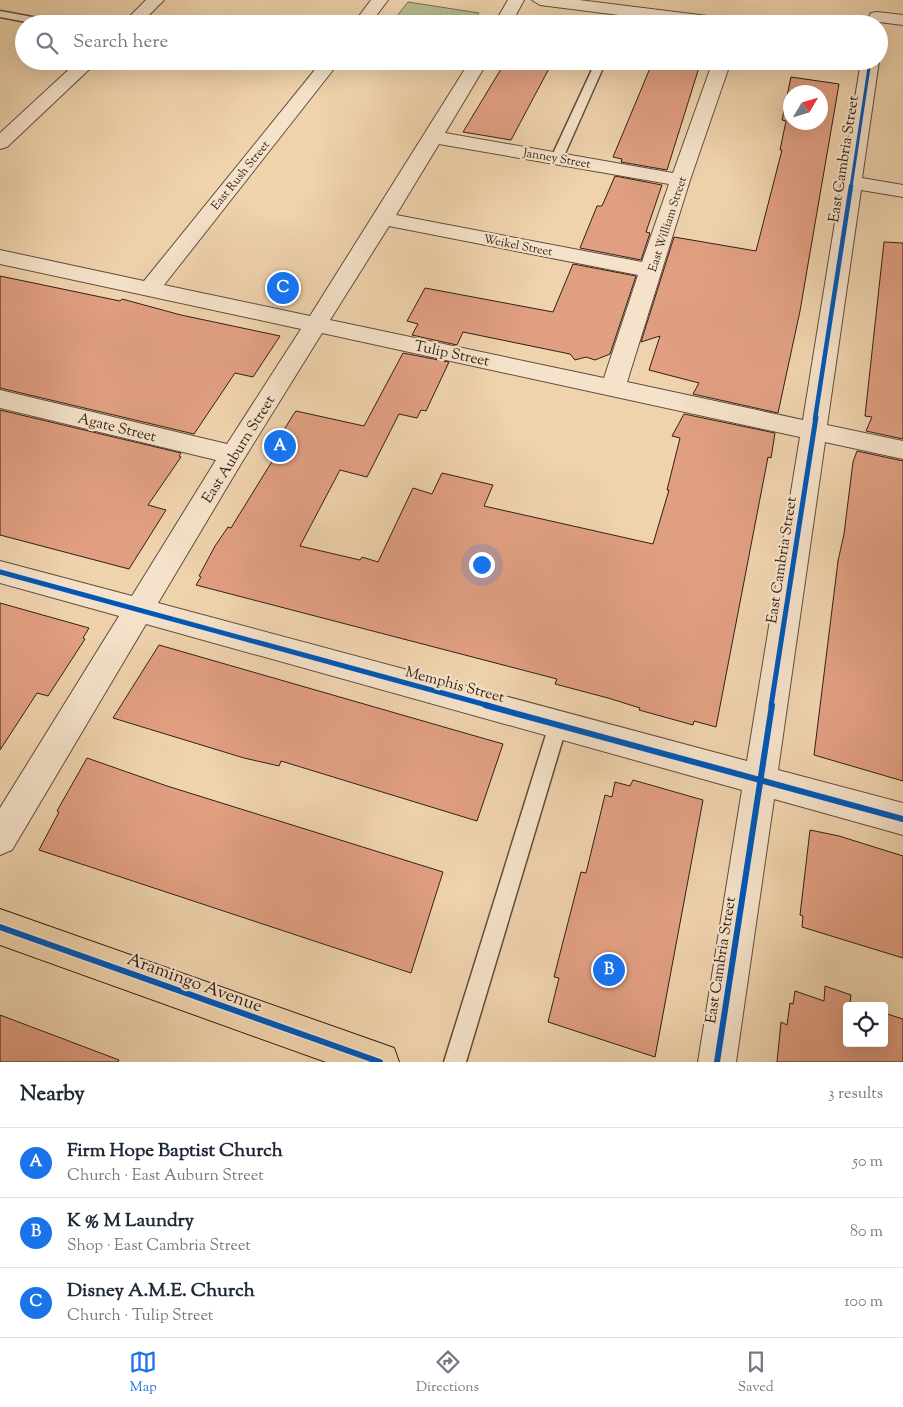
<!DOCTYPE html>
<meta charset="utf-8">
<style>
body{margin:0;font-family:"Sorts Mill Goudy",serif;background:#f2f2f3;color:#1f2937}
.controls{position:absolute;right:15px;bottom:15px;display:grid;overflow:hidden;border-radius:5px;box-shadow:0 5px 20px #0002}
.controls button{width:45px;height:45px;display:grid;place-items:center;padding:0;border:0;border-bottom:1px solid #e0e1e3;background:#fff;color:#1f2937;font:25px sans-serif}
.compass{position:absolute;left:783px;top:85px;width:45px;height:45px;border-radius:50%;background:#fff;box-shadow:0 5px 20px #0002;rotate:52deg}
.you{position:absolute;left:481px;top:564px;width:18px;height:18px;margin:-12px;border:4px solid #fff;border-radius:50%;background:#1a73e8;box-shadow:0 0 0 8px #1a73e833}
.badge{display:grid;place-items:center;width:32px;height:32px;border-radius:50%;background:#1a73e8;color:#fff;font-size:16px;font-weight:700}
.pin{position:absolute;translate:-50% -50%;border:2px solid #fff;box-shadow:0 1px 5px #0006}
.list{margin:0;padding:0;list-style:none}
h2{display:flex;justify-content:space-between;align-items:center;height:65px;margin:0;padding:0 20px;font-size:21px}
h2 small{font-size:16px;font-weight:400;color:#747a83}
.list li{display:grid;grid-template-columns:32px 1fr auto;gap:15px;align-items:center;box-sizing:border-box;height:70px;padding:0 20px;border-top:1px solid #e0e1e3}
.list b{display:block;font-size:19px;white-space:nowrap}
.list p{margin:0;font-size:16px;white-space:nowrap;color:#747a83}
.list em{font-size:16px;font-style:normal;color:#747a83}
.icon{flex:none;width:28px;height:28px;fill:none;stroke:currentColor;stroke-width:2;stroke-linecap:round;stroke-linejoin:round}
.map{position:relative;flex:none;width:903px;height:1062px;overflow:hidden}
.search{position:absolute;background:#fff;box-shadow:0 5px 20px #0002;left:15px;right:15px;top:15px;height:55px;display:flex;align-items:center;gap:12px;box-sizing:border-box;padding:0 18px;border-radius:28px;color:#747a83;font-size:19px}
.sheet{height:275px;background:#fff}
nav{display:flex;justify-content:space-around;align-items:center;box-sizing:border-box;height:70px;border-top:1px solid #e0e1e3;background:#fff;font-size:14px;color:#747a83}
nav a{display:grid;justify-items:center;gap:2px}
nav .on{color:#1a73e8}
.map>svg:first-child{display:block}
.green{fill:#b5bd8d;stroke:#746e52}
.building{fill:#e19f82;stroke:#321f16;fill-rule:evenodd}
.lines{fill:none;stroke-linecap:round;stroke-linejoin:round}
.service-casing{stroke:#614c3c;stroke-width:3}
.minor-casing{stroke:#614c3c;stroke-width:2}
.primary-casing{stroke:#321f16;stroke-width:2}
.service{fill:#f5e2ca;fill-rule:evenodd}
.minor{fill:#f5e2ca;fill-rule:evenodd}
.primary{fill:#efd3ad;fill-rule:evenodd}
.cycleway-far3-casing{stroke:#f5e2ca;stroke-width:5}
.cycleway-far2-casing{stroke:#f5e2ca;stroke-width:7}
.cycleway-far1-casing{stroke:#f5e2ca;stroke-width:8}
.cycleway-casing{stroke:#f5e2ca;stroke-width:9}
.cycleway-far3{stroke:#0057b8;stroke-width:3}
.cycleway-far2{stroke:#0057b8;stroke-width:4.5}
.cycleway-far1{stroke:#0057b8;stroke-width:5}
.cycleway{stroke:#0057b8;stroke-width:6}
.labels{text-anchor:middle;stroke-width:4.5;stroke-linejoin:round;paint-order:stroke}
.far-street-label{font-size:12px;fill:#321f16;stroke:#f5e2ca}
.street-label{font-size:15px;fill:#321f16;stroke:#f5e2ca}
.near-street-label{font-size:18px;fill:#321f16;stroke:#f5e2ca}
</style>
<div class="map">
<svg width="903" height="1062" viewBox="0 0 903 1062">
<rect width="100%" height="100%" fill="#efd3ad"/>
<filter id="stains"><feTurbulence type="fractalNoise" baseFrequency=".004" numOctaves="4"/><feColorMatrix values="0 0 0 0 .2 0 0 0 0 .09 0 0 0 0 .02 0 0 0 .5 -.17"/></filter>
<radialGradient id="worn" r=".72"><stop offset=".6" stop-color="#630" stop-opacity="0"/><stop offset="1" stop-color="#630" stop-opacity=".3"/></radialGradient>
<polygon class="green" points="408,2 479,13 471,24 411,24 393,21"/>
<g class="building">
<polygon points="542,17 573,21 572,24 539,24"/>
<polygon points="508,61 553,61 511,140 463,132 504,64"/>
<polygon points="653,61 701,61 667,170 621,162 622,159 613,157"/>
<path d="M791,77L839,84L800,311L778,413L693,394L699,383L649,370L660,336L641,342L674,237L756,251L782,150H780L786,121L782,120ZM790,92H820V122H790Z"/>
<polygon points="615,176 662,185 646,232 650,233 641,260 580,248 597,206 602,206"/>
<polygon points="884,242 903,243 903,439 866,431 872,417 865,416"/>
<polygon points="573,264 636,276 610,354 595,360 586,357 575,360 570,354 463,332 457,345 412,335 418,324 407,321 425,288 553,312"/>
<polygon points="0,276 120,301 122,299 181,315 280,336 253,377 235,373 194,434 0,388"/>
<polygon points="403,353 449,362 426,411 421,410 417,418 399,414 367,477 340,470 300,546 360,560 362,557 378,562 413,488 432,494 442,473 493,485 484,506 653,544 669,490 667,490 680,438 672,436 684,414 775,433 771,458 768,457 716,727 694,721 693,725 639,710 640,708 608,698 555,684 557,679 196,585 201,577 199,576 215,546 228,527 231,528 276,455 270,453 293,415 296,411 364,426"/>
<polygon points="0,410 181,453 179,456 181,457 148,505 166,510 129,569 0,535"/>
<polygon points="857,451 903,461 903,781 814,755 838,561 844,534 853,462"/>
<polygon points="0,603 89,628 83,638 85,639 48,696 37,693 0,750"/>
<polygon points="159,645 503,744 477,821 281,761 279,766 244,758 113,718"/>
<polygon points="87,758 167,786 443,872 411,973 39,850 59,812 57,811"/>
<polygon points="633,780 703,800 655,1057 548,1022 559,978 554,977 565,934 581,872 586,873 605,795 612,797 615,782 630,786"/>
<polygon points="810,830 839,836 903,856 903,958 802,927 803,916 800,915"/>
<polygon points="825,986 851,995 850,1002 862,1006 847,1006 847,1043 884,1043 884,1013 903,1019 903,1062 777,1062 781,1022 787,1025 790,1003 793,1004 795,991 824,1001"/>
<polygon points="0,1015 119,1060 118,1062 0,1062"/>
</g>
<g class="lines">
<defs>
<g id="service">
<polygon points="621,8 629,10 623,24 613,24"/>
<polygon points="0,11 54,21 59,24 37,24 0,17"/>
<polygon points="596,61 606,61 563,158 557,161 553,160 551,158"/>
<polygon points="558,717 565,719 567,725 466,1062 444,1062 549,725 551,719"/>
</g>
<g id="minor">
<polygon points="146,0 164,0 140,24 122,24"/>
<polygon points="371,0 388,0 370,24 353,24"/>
<polygon points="508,0 524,0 511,24 494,24"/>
<polygon points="532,0 579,0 732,19 740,24 690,24 540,5"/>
<polygon points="877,12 903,15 903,25 871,21 869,17 871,13"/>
<polygon points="78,61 98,61 7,147 0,149 0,133"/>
<path d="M322,61H340L164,285L310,316L470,61H488L445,133L673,173L713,61H731L690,180L627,382L803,420L861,61H879L862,178L903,185V197L861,190L827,425L903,441V459L825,442L778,770L903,803V835L774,799L736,1062H698L742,790L146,624L12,850L0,855V808L119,616L0,583V561L132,596L216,460L0,408V390L227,444L301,329L0,264V250L144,281ZM439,144L669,184L642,262L396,215ZM389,226L638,275L604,378L330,320ZM322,333L800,437L747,761L158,603L242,462Z"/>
</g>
<polygon id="primary" points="0,909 380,1043 394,1048 399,1062 326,1062 0,945"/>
</defs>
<use href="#service" class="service-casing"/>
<use href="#minor" class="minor-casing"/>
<use href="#primary" class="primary-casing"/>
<use href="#service" class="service"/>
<use href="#minor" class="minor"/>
<use href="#primary" class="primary"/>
<defs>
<polyline id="cycleway-far3" points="851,187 870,61"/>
<polyline id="cycleway-far2" points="815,419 851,186"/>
<g id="cycleway-far1">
<polyline points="0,572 490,706"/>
<polyline points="771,706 816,417"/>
</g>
<g id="cycleway">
<polyline points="485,705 903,819"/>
<polyline points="0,927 380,1062"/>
<polyline points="717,1062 772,705"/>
</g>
</defs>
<use href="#cycleway-far3" class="cycleway-far3-casing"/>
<use href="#cycleway-far2" class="cycleway-far2-casing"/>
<use href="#cycleway-far1" class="cycleway-far1-casing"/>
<use href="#cycleway" class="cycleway-casing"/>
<use href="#cycleway-far3" class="cycleway-far3"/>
<use href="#cycleway-far2" class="cycleway-far2"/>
<use href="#cycleway-far1" class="cycleway-far1"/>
<use href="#cycleway" class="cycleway"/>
</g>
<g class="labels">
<g class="far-street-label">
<text transform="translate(557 158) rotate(10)" y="4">Janney Street</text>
<text transform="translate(240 175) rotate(-51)" y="4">East Rush Street</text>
<text transform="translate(667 224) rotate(-72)" y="4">East William Street</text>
<text transform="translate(518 245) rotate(11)" y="4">Weikel Street</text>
</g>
<g class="street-label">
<text transform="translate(843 159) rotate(-81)" y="5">East Cambria Street</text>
<text transform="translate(452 353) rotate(12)" y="5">Tulip Street</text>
<text transform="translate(117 427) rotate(14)" y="5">Agate Street</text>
<text transform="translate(238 449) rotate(-58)" y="5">East Auburn Street</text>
<text transform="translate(781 560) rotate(-81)" y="5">East Cambria Street</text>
<text transform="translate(455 684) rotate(15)" y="5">Memphis Street</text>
<text transform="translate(720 960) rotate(-81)" y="5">East Cambria Street</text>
</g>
<g class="near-street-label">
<text transform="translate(195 982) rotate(20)" y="6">Aramingo Avenue</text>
</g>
</g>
<rect width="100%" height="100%" filter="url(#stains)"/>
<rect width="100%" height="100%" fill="url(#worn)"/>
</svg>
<div class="controls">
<button><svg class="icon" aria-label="locate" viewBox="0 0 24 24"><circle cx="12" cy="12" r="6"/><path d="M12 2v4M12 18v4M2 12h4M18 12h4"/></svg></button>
</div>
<svg class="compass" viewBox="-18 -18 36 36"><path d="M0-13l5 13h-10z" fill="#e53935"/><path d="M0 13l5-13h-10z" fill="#747a83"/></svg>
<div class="you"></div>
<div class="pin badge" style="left:280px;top:446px">A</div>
<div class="pin badge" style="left:609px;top:970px">B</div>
<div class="pin badge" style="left:283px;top:288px">C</div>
<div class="search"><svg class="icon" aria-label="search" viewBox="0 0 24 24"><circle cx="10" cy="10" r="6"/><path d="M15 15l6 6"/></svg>Search here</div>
</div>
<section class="sheet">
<h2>Nearby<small>3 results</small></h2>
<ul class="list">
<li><span class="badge">A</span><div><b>Firm Hope Baptist Church</b><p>Church · East Auburn Street</p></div><em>50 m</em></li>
<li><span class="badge">B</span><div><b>K % M Laundry</b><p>Shop · East Cambria Street</p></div><em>80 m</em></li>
<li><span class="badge">C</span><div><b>Disney A.M.E. Church</b><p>Church · Tulip Street</p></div><em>100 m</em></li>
</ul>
</section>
<nav>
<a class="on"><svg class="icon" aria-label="map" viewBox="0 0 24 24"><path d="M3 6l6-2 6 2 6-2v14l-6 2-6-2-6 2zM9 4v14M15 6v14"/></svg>Map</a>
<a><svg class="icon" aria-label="directions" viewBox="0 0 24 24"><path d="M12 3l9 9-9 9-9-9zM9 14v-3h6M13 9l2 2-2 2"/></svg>Directions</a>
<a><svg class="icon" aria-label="saved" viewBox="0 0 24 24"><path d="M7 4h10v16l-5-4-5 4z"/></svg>Saved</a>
</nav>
